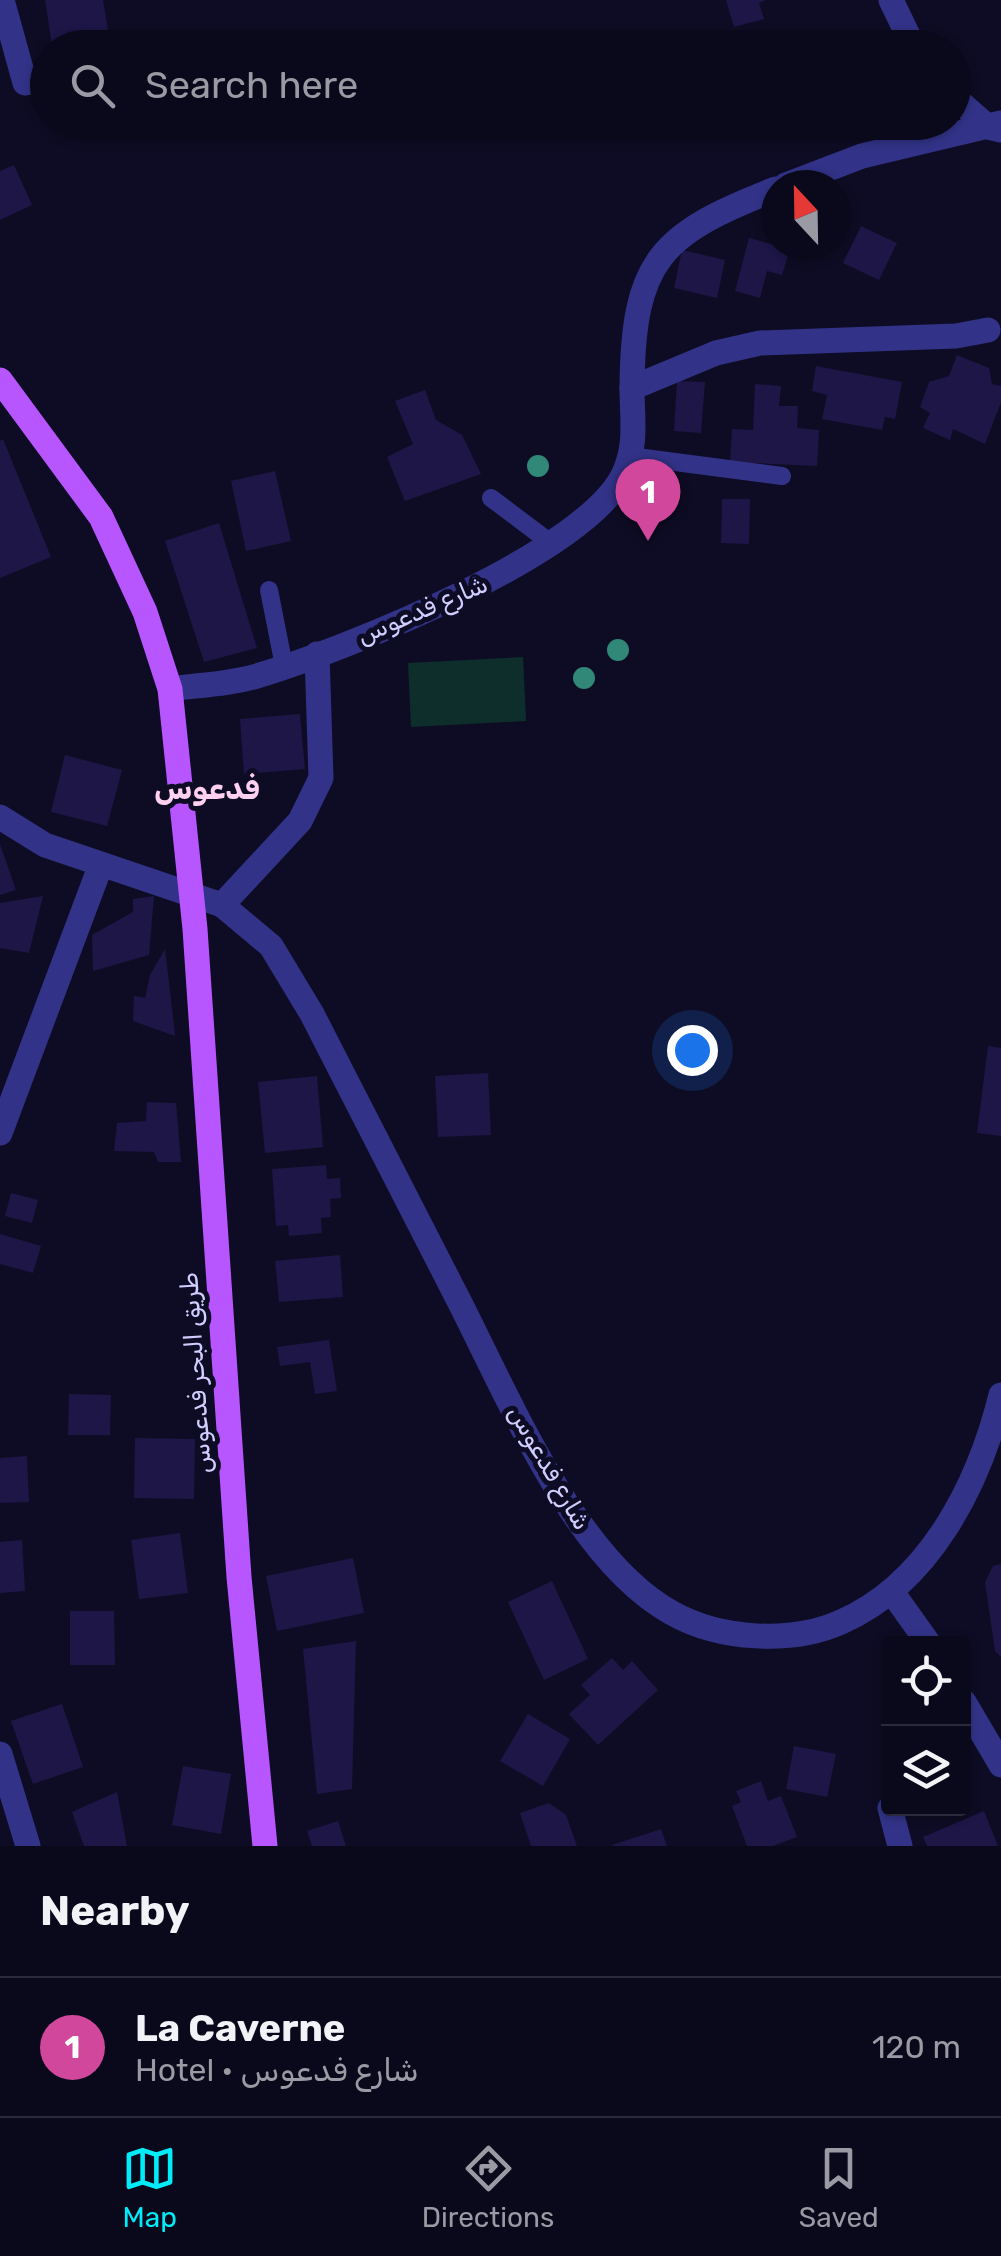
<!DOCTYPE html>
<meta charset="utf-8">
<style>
body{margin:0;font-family:Rubik,Cairo,sans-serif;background:#131224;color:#f1f3f6}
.controls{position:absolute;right:30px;bottom:30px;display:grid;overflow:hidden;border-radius:10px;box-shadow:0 2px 8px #0004}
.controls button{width:90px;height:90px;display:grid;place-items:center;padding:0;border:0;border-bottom:2px solid #2a2a3a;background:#0a091b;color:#f1f3f6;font:50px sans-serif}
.compass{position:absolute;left:761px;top:170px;width:90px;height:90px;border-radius:50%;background:#0a091b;box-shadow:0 2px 8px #0004;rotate:338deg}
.you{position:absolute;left:692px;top:1050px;width:35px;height:35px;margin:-25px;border:8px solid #fff;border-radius:50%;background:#1a73e8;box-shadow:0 0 0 15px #1a73e833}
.badge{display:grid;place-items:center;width:65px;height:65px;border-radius:50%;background:#00ecf9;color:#fff;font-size:32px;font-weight:700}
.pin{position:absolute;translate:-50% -82px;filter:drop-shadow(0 2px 5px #0008)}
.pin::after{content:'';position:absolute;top:52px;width:35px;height:30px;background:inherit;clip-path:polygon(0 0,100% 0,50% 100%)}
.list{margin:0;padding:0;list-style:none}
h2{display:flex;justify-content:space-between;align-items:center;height:130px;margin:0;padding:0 40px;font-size:42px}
h2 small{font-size:32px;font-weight:400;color:#999aa3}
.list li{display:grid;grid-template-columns:65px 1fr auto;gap:30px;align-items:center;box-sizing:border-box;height:140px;padding:0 40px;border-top:2px solid #2a2a3a}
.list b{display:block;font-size:38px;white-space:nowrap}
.list p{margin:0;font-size:32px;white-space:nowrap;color:#999aa3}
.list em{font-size:32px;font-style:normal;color:#999aa3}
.icon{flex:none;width:55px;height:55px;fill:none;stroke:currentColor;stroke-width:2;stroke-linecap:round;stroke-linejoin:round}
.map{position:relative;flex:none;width:1001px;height:1846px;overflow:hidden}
.search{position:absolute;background:#0a091b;box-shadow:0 2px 8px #0004;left:30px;right:30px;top:30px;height:110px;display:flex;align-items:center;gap:25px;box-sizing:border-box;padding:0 35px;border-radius:55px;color:#999aa3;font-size:38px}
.sheet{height:270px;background:#0a091b}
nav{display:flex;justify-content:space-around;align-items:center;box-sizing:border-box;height:140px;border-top:2px solid #2a2a3a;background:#0a091b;font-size:28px;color:#999aa3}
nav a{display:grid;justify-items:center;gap:5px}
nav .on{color:#00ecf9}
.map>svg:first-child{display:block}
.green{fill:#0e2e2c}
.building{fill:#1d1647}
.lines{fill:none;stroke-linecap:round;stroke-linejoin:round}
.lane{stroke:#323388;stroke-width:18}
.street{stroke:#323388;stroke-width:25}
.primary{stroke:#b755ff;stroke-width:25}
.tree{fill:#318778}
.labels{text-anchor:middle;stroke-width:10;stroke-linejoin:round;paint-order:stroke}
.street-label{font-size:25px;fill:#d1ceff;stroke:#0e0c24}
.quarter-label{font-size:30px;font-weight:bold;fill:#ffd0f0;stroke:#0e0c24}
</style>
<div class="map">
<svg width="1001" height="1846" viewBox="0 0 1001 1846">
<rect width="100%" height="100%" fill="#0e0c24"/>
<polygon class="green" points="523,657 526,721 411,727 408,663"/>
<g class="building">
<polygon points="45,0 103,0 109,35 52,45"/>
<polygon points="726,0 766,0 759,3 764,19 734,27"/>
<polygon points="14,165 32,205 0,220 0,171"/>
<polygon points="861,226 897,243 879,280 843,263"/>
<polygon points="749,238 790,249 782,275 767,271 760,298 735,291"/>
<polygon points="682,250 725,260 717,298 674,288"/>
<polygon points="957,355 989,368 992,384 1001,386 1001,402 985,444 953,429 950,440 923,428 930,413 920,407 929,382 949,376"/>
<polygon points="816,366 902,382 895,419 885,417 882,430 822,419 827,395 812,391"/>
<polygon points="677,381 705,382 701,433 674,431"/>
<polygon points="755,384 781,386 779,406 798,406 797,428 819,430 817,466 730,462 732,429 753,430"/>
<polygon points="425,390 436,420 462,435 481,474 405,501 387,457 413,444 395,401"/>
<polygon points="3,439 51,557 0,578 0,441"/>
<polygon points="275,471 291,541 246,551 231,481"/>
<polygon points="722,499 750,499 749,544 721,543"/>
<polygon points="219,523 257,648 204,662 165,541"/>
<polygon points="300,714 305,769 244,774 240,719"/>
<polygon points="65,755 122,770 107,826 51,812"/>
<polygon points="0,844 16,890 0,895"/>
<polygon points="43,896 29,953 0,948 0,903"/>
<polygon points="154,896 149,955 93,971 92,935 133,912 133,899"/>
<polygon points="165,949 172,1008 175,1036 133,1021 134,996 145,998 150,975"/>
<polygon points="988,1046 1001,1048 1001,1136 977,1133"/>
<polygon points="488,1073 491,1135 438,1137 435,1076"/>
<polygon points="317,1076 323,1147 265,1153 258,1082"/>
<polygon points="147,1102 176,1103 181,1162 158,1162 154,1152 114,1151 117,1123 146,1121"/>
<polygon points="326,1165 327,1179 340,1178 341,1198 330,1199 331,1217 321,1218 322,1233 289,1236 288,1225 276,1226 272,1169"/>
<polygon points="11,1193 38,1200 32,1223 5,1216"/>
<polygon points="0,1234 41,1246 33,1273 0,1264"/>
<polygon points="340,1255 343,1297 279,1302 275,1261"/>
<polygon points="329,1340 337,1391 315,1394 310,1362 280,1366 277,1347"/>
<polygon points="69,1394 111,1395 110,1435 68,1435"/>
<polygon points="135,1438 195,1439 194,1499 134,1498"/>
<polygon points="27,1456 29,1502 0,1503 0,1458"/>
<polygon points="180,1533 188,1593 139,1599 131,1540"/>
<polygon points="22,1540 25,1591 0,1593 0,1542"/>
<polygon points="353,1558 364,1613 277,1631 266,1576"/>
<polygon points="1001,1564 1001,1657 995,1651 985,1582 993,1566"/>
<polygon points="552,1581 588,1659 544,1680 508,1602"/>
<polygon points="70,1611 114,1611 115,1665 70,1665"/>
<polygon points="356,1641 352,1789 317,1794 303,1649"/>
<polygon points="612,1658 623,1670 632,1661 658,1690 598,1745 569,1714 590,1695 581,1685"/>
<polygon points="62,1704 83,1767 33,1784 11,1721"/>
<polygon points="528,1714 570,1739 543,1786 500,1761"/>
<polygon points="794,1746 836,1754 827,1797 786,1789"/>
<polygon points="183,1766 231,1774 221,1834 172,1825"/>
<polygon points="761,1781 768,1801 781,1796 797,1837 773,1846 747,1846 732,1806 741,1802 736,1791"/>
<polygon points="117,1792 127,1846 84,1846 72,1812"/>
<polygon points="549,1803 566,1815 577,1846 531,1846 520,1813"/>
<polygon points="984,1811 998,1846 927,1846 923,1837"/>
<polygon points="338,1821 346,1846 312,1846 307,1831"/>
<polygon points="661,1829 667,1846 612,1846 612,1845"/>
</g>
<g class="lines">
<g class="lane">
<polyline points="629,456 782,476"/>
<polyline points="491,498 552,544"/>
<polyline points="269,590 284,666"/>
</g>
<g class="street">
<polyline points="2,0 25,83 48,79"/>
<polyline points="891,0 914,48"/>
<polyline points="954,97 988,127 1001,130"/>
<polyline points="786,185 862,156 1001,123"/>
<polyline points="632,388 716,353 760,343 956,336 988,330"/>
<path d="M170,689C199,685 232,684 260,675C345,649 591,552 625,471C637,443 632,417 632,388C633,260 660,234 776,189"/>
<path d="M0,817L45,845L222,905L271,946L312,1014C360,1108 409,1203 457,1297C507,1394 574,1559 672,1613C720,1640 792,1644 841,1622C930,1583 979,1484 1001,1395"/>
<polyline points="222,905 300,821 321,778 317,654"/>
<polyline points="0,1133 100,867"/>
<polyline points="892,1592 929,1644"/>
<polyline points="964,1702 1001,1765"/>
<polyline points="0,1754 28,1846"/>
<polyline points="890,1808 900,1846"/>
</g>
<polyline class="primary" points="0,380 101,517 145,612 170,689 195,929 239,1577 265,1846"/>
</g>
<g class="tree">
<circle cx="538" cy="466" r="11"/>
<circle cx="618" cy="650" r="11"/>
<circle cx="584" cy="678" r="11"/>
</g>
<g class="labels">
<g class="street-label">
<text transform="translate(422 609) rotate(-23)" y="9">شارع فدعوس</text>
<text transform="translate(195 1373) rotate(-94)" y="9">طريق البحر فدعوس</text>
<text transform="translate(550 1467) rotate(60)" y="9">شارع فدعوس</text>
</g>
<g class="quarter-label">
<text x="207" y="799">فدعوس</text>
</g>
</g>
</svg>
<div class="controls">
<button><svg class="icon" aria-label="locate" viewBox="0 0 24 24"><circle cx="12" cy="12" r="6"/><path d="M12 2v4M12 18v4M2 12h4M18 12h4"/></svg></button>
<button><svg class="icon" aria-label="layers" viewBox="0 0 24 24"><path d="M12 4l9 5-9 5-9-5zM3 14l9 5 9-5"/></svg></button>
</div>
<svg class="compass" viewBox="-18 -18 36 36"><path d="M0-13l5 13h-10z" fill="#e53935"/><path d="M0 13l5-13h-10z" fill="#999aa3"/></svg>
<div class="you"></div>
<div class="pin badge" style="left:648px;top:541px;background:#d1479c">1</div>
<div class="search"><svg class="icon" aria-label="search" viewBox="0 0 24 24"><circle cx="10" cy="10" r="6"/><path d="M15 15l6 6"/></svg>Search here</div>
</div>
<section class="sheet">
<h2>Nearby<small></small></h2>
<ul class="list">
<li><span class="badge" style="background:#d1479c">1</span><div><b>La Caverne</b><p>Hotel · شارع فدعوس</p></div><em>120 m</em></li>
</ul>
</section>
<nav>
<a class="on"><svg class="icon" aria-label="map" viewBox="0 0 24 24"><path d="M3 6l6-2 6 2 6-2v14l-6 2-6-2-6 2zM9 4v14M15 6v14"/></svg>Map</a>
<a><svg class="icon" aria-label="directions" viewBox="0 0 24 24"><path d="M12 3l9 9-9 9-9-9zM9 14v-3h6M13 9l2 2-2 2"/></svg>Directions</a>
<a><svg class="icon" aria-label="saved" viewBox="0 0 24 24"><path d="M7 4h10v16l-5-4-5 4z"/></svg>Saved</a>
</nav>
